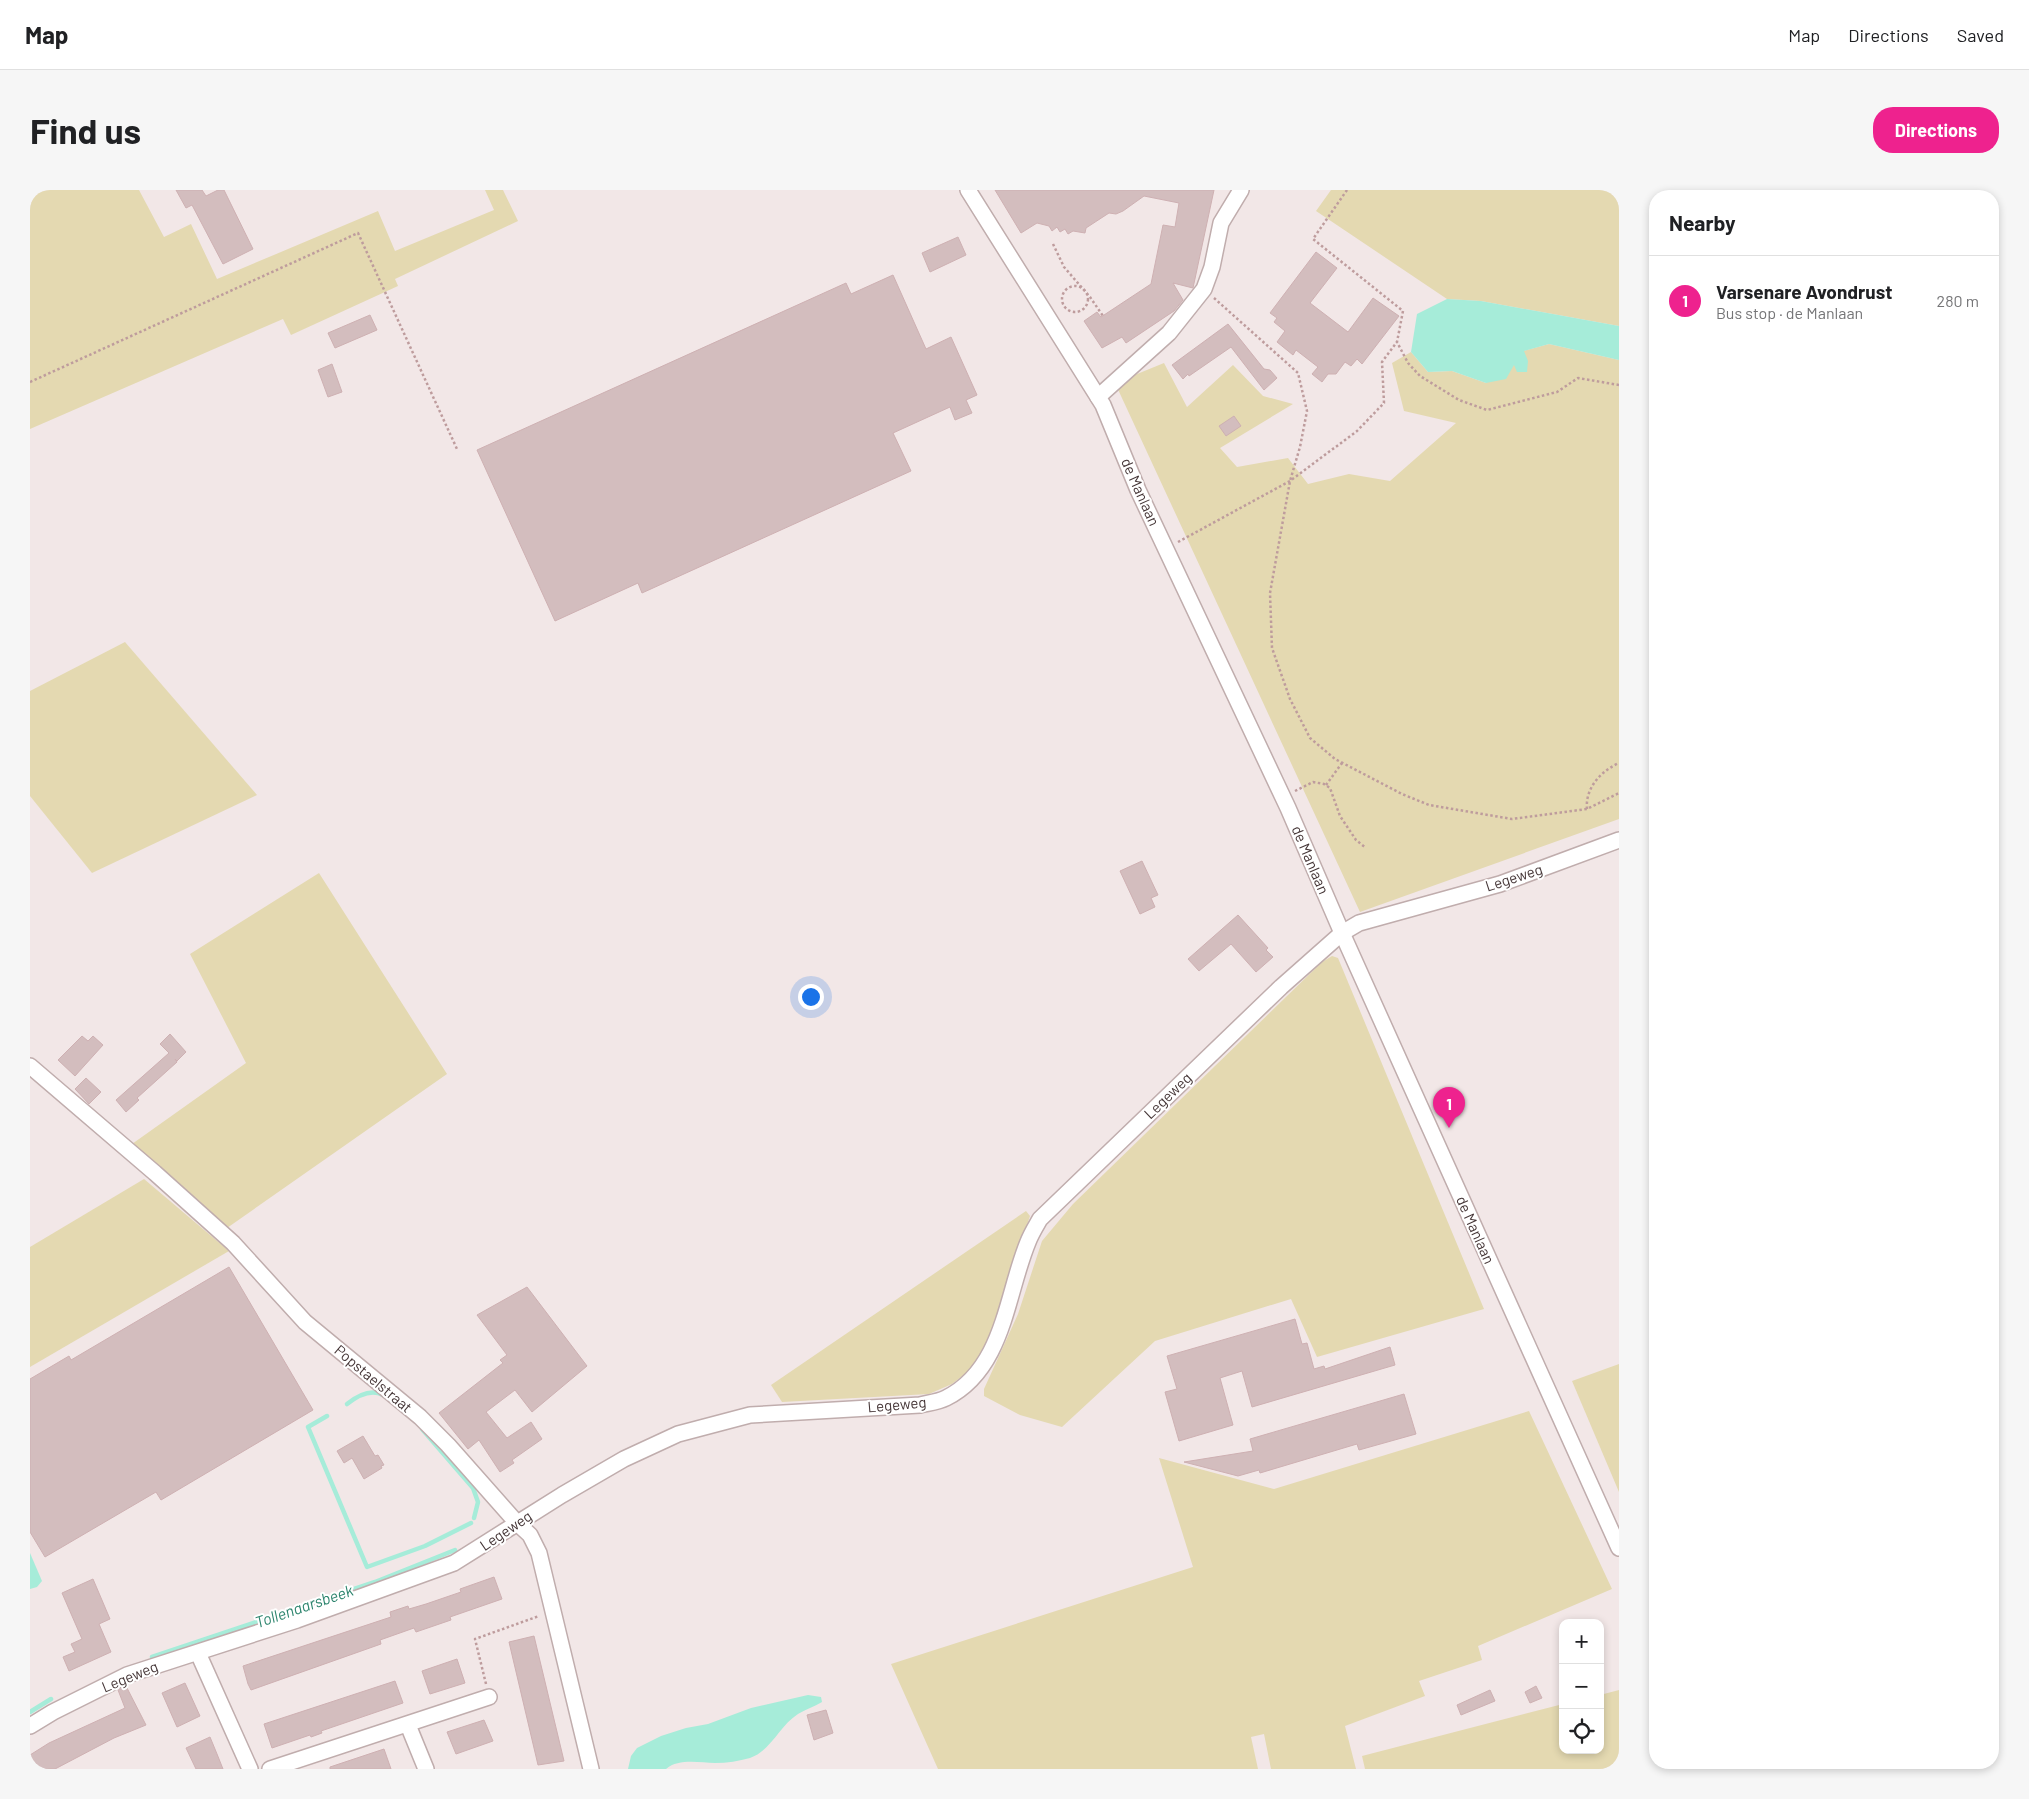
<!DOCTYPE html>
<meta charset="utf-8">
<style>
body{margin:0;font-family:Barlow,sans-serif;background:#f6f6f6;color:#202124}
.controls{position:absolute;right:15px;bottom:15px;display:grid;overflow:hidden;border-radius:10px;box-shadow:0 2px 8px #0003}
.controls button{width:45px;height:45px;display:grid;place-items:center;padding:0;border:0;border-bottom:1px solid #e0e0e0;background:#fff;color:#202124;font:25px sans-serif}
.you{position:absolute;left:780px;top:806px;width:18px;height:18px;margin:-12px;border:4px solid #fff;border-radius:50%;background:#1a73e8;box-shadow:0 0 0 8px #1a73e833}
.badge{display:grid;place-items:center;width:32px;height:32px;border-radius:50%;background:#ee228e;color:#fff;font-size:16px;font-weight:700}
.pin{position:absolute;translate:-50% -41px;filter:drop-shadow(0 1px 2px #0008)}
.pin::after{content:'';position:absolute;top:26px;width:18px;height:15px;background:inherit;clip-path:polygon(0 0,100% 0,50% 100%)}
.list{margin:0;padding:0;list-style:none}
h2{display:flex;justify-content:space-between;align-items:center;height:65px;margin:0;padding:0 20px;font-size:21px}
h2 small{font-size:16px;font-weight:400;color:#757577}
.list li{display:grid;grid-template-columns:32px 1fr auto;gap:15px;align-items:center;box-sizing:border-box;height:90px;padding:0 20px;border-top:1px solid #e0e0e0}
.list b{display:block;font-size:19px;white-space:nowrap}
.list p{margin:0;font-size:16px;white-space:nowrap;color:#757577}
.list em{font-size:16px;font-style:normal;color:#757577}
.icon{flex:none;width:28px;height:28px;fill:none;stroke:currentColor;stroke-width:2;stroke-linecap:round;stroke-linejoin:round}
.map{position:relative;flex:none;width:1589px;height:1579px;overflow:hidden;border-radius:20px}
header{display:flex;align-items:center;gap:30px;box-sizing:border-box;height:70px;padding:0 25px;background:#fff;border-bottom:1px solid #e0e0e0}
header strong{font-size:24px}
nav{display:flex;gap:28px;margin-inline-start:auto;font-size:18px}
.intro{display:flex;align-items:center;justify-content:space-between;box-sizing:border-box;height:120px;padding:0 30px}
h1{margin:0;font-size:35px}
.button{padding:12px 22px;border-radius:20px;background:#ee228e;color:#fff;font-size:18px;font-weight:700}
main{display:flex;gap:30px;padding:0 30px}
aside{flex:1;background:#fff;border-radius:20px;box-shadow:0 2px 8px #0003}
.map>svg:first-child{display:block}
.green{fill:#e4d9b1}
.water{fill:#a6ecd9}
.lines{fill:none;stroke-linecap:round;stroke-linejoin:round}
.stream{stroke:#a6ecd9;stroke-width:4.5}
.building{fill:#d3bdbe;stroke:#ceb0b2}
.minor-casing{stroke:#c0adad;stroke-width:18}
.path{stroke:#be9c9d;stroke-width:2.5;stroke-dasharray:2.5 2.5;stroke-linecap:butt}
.minor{stroke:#fff;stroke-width:15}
.labels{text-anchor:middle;stroke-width:4;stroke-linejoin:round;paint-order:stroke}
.street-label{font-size:15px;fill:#453637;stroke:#fff}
.water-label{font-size:16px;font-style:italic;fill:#2c846d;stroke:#fff}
</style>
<header>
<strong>Map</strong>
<nav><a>Map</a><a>Directions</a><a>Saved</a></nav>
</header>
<div class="intro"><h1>Find us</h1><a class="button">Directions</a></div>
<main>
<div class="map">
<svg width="1589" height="1579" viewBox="0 0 1589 1579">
<rect width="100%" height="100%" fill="#f2e7e7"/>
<g class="green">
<polygon points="0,0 109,0 134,47 161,34 187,89 348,21 365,61 464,20 455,0 473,0 488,31 365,89 368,96 261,145 253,129 0,239"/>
<polygon points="1301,0 1589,0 1589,136 1451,111 1417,109 1286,21"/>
<polygon points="1519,154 1589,170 1589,629 1330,722 1085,193 1134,173 1157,217 1203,175 1233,206 1263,214 1190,258 1207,277 1258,268 1278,294 1319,284 1360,291 1426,233 1374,221 1362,173 1381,162 1398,182 1422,181 1456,193 1484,174 1493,161"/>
<polygon points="95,452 227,605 62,683 0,606 0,501"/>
<polygon points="289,683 417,884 197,1038 102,954 216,873 160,764"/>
<polygon points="1302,766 1308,768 1454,1119 1287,1167 1261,1109 1125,1151 1032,1237 990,1225 954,1206 954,1199 988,1124 1012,1051 1043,1014 1292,772"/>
<polygon points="114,989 199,1061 0,1177 0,1057"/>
<polygon points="996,1021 1000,1026 960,1147 944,1177 922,1194 899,1204 752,1212 741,1195"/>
<polygon points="1589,1174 1589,1302 1542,1191"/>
<polygon points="1499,1221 1582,1399 1448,1456 1452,1470 1389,1491 1395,1506 1315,1536 1326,1579 1241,1579 1234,1544 1221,1547 1228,1579 908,1579 861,1474 1163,1377 1129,1268 1244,1299"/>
<polygon points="1589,1500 1589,1579 1335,1579 1332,1566 1533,1514 1533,1560 1570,1560 1570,1505"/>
</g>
<g class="water">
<polygon points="1417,109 1451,111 1589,136 1589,170 1519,154 1494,161 1498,171 1497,182 1487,182 1484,175 1476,189 1456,193 1422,181 1398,182 1381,162 1387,124"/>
<polygon points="0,1363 12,1391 7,1397 0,1399"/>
<path d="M778,1505L791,1507L792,1512C784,1517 776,1519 768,1524C749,1536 741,1561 720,1568C709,1571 697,1573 685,1573C670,1573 649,1568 636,1579H598L601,1566L607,1558L631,1546L656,1538L678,1534L721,1518Z"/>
</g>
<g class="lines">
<g class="stream">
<path d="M317,1214C327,1206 340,1198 353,1205"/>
<polyline points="297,1226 278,1237 337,1377 395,1356 441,1333"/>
<polyline points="392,1239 443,1298 448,1312 444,1328"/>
<polyline points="122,1467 345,1392 425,1360"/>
<polyline points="0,1522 21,1509"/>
</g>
</g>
<g class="building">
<polygon points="146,0 172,0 176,6 188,0 194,0 223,59 193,74 162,15 156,18"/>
<polygon points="965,0 1184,0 1163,98 1143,93 1153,110 1144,121 1096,153 1092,147 1072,158 1054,131 1067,122 1071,127 1121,94 1133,35 1145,37 1149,13 1114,6 1093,21 1086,24 1079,23 1056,38 1055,43 1043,41 1038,44 1035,39 1030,42 1027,37 1022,41 1019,36 1007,33 991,43"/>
<polygon points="928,47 936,65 900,82 892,63"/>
<polygon points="1286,62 1307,78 1280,113 1318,142 1343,108 1369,126 1332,174 1327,169 1321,176 1315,172 1306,184 1298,184 1292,192 1282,184 1288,177 1266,160 1263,165 1247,152 1255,141 1244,132 1247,128 1240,123"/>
<polygon points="863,85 896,159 921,147 947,205 936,210 942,223 925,230 920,217 863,243 881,281 612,403 608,393 525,431 447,260 816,93 821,104"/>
<polygon points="340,125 347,140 305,158 298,143"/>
<polygon points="1198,134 1234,179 1240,180 1247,188 1234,200 1201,157 1159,186 1158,184 1153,189 1142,175"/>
<polygon points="302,174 312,202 298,207 288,180"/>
<polygon points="1204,226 1211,236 1196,246 1189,236"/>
<polygon points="1112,671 1128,705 1121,708 1125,717 1110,724 1090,681"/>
<polygon points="1208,725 1238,758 1236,760 1243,767 1226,782 1201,754 1169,781 1158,769"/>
<polygon points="140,844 156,862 147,871 145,869 147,872 107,908 109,910 96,922 86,910 139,863 130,854"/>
<polygon points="52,846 58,851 63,846 73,855 45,886 28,870"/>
<polygon points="56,888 71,902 59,914 45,899"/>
<polygon points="199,1077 283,1220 131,1310 126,1302 15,1367 0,1342 0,1189 39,1166 41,1170"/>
<polygon points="497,1097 557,1176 502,1222 485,1200 456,1222 477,1248 501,1232 512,1249 482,1270 484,1273 470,1282 449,1250 438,1259 409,1223 473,1173 470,1170 477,1165 447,1125"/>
<polygon points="1265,1129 1272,1154 1277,1153 1284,1179 1294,1176 1295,1179 1360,1157 1365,1175 1222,1217 1212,1181 1190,1188 1203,1235 1149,1251 1135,1202 1147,1199 1137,1166"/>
<polygon points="1374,1204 1386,1244 1329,1260 1327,1254 1230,1283 1229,1280 1208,1286 1154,1272 1223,1261 1220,1249"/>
<polygon points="333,1246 345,1266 348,1265 354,1275 351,1276 352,1278 334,1289 322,1268 314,1273 307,1261"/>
<polygon points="464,1387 472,1409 420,1427 421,1430 386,1442 384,1438 350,1450 351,1454 221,1500 218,1494 213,1476 361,1427 360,1422 378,1416 379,1419 396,1414 431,1402 430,1399"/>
<polygon points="63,1389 80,1429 69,1434 81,1462 39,1481 33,1467 45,1462 41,1454 52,1449 32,1403"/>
<polygon points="504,1446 534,1571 508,1575 479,1452"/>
<polygon points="427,1469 435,1493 400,1504 392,1481"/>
<polygon points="365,1491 373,1513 291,1541 292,1543 281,1547 280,1545 242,1558 234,1534"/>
<polygon points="155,1493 170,1526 147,1537 132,1503"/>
<polygon points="96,1496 116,1535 84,1548 25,1579 0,1579 0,1565 19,1553 95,1518 88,1500"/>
<polygon points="1506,1496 1512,1508 1500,1513 1495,1502"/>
<polygon points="1460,1500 1465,1511 1431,1525 1427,1515"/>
<polygon points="796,1520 803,1543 784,1550 777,1525"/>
<polygon points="454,1530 463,1551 426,1564 417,1542"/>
<polygon points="180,1547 187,1564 193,1579 166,1579 156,1558"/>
<polygon points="354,1559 361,1579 300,1579 300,1577"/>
</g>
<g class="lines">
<defs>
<g id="minor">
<polyline points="938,0 1073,215 1108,300 1258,618 1312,743 1589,1358"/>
<polyline points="1068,207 1139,143 1174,99 1182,77 1191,33 1211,0"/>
<polyline points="0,876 125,983 203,1053 275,1132 390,1227 418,1255 487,1333 500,1345 509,1363 561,1579"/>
<polyline points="168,1463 220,1579"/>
<polyline points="378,1535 396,1579"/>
<path d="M0,1536L23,1522L97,1485L267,1430L424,1373L532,1305L594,1269L648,1244L720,1225L890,1215C898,1213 908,1212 916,1208C974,1179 976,1105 998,1052C1001,1044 1006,1036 1010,1029L1251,797L1312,743L1329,733L1470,694L1589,650"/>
<polyline points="240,1579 459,1507"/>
</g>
</defs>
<use href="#minor" class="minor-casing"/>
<g class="path">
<polyline points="1317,0 1283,49 1373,121 1367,152 1378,173 1390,186 1429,210 1457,220 1527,202 1548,188 1589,195"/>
<polyline points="1023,54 1034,77 1060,107 1073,126"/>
<circle cx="1045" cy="109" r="13"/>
<polyline points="1184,108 1268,183 1277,221 1270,257 1260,291 1240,403 1242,458 1260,509 1280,548 1305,569 1372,604 1399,615 1482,629 1557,619 1589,603"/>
<polyline points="0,192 328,43 427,259"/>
<polyline points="1148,352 1260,291 1327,241 1354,213 1352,172 1367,152"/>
<polyline points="1296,595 1312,573"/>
<polyline points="1265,601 1283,592 1294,594 1300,598 1310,626 1326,650 1336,658"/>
<path d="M1557,619C1555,598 1571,581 1589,573"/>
<polyline points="456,1494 445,1449 509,1426"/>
</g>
<use href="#minor" class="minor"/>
</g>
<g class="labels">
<g class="street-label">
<text transform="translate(1110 302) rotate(66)" y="5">de Manlaan</text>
<text transform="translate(1280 670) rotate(67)" y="5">de Manlaan</text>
<text transform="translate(1484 688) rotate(-18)" y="5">Legeweg</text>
<text transform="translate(1138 906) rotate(-44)" y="5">Legeweg</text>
<text transform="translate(1445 1040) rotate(66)" y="5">de Manlaan</text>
<text transform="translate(343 1189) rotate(40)" y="5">Popstaelstraat</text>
<text transform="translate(867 1215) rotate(-5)" y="5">Legeweg</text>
<text transform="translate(476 1341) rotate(-34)" y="5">Legeweg</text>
<text transform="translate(100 1487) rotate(-22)" y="5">Legeweg</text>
</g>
<g class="water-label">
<text transform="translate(274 1416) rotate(-19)" y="6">Tollenaarsbeek</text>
</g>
</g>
</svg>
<div class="controls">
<button>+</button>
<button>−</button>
<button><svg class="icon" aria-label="locate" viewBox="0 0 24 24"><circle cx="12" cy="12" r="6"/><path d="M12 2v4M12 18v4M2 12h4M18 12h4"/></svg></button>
</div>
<div class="you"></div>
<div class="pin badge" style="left:1419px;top:938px">1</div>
</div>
<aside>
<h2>Nearby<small></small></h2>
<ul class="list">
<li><span class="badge">1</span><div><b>Varsenare Avondrust</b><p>Bus stop · de Manlaan</p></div><em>280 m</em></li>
</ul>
</aside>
</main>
